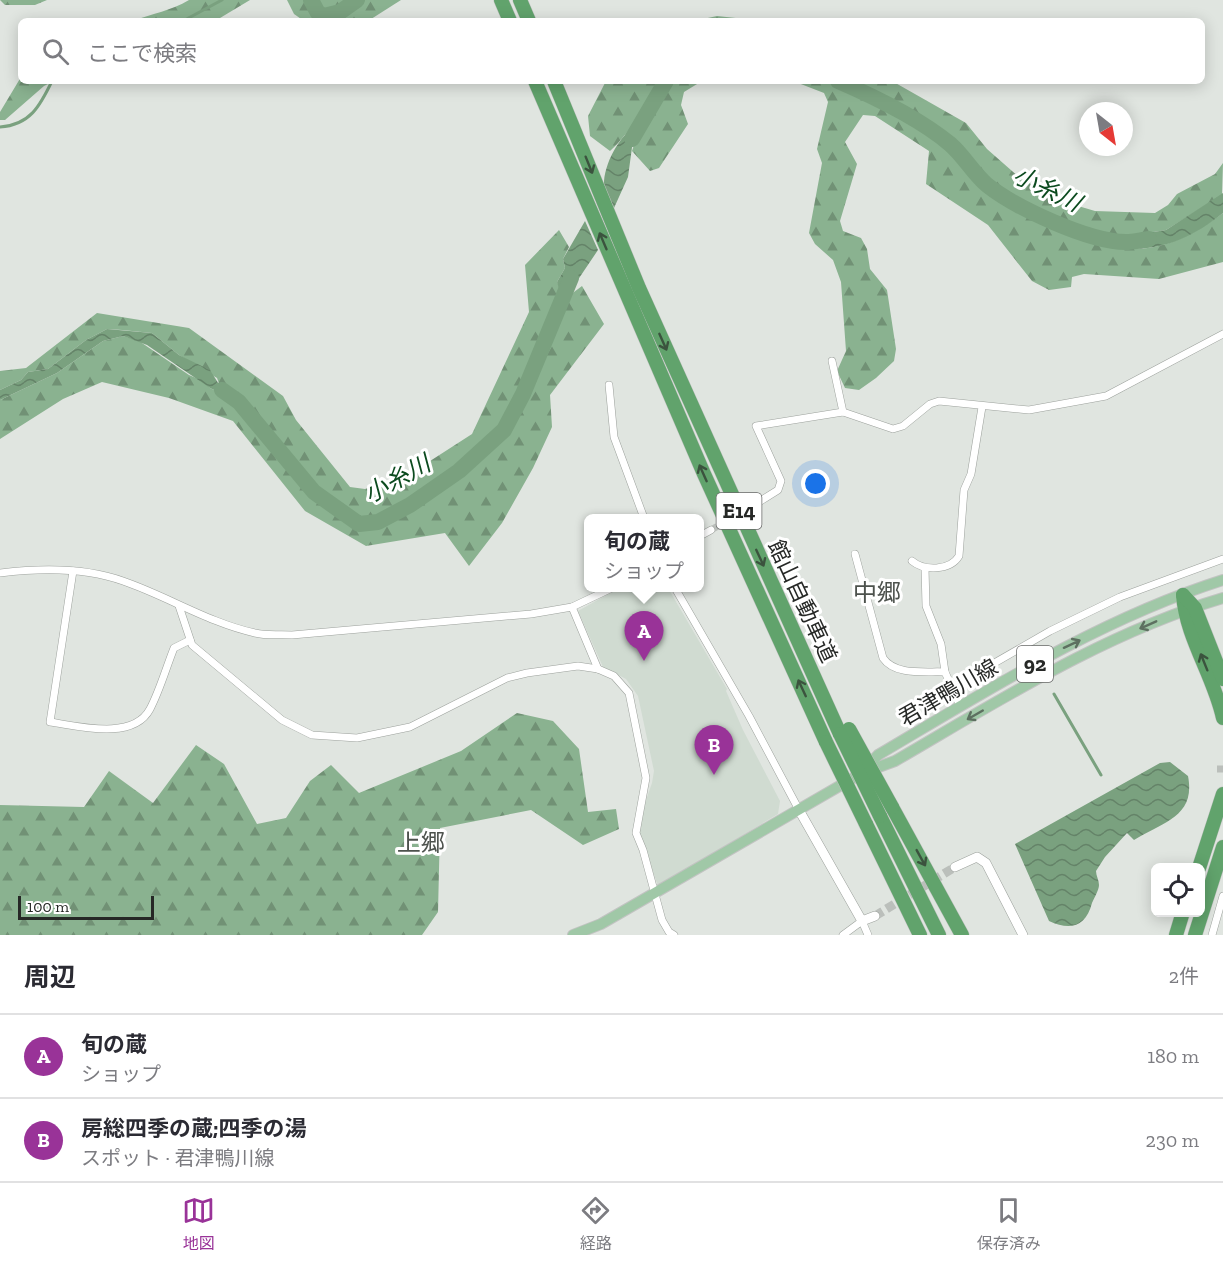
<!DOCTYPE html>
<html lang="ja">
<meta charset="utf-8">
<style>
body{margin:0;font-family:"Zilla Slab","Noto Sans JP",serif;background:#f7f7f7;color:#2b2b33}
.controls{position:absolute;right:18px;bottom:18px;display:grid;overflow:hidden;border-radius:9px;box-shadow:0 3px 15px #0003}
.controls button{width:54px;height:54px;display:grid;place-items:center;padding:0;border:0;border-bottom:2px solid #e1e1e2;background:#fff;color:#2b2b33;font:30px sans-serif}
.compass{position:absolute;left:1079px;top:102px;width:54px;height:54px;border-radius:50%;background:#fff;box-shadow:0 3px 15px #0003;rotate:149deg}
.scale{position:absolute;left:18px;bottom:15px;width:136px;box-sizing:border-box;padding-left:6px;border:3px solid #262826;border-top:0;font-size:16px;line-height:21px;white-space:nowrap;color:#262826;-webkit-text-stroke:4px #fff;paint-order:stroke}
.you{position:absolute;left:816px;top:484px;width:21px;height:21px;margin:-15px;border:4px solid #fff;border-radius:50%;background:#1a73e8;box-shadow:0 0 0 9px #1a73e833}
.badge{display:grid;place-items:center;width:39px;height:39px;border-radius:50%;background:#993398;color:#fff;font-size:20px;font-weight:700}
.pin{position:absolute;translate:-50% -50px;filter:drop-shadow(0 2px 3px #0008)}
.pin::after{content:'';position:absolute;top:32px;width:21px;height:18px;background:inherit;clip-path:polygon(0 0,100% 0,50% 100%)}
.popup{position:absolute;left:584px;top:514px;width:120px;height:78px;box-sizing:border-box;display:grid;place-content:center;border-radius:9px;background:#fff;filter:drop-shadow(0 2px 4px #0005);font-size:20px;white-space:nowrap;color:#7c7c81}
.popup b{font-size:22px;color:#2b2b33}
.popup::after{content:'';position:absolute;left:50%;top:100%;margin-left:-12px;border:12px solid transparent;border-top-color:#fff}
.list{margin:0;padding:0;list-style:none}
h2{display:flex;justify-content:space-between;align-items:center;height:78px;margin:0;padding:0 24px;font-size:26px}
h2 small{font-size:20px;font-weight:400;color:#7c7c81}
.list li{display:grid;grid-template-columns:39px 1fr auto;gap:18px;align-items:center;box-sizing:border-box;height:84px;padding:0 24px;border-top:2px solid #e1e1e2}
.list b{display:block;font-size:22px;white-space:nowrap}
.list p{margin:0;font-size:20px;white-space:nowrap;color:#7c7c81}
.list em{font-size:20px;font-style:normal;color:#7c7c81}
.icon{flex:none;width:33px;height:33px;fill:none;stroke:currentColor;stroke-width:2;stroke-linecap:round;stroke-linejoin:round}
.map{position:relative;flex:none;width:1223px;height:935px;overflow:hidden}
.search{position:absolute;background:#fff;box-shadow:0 3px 15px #0003;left:18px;right:18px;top:18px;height:66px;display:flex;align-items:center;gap:15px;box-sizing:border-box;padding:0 21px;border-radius:9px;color:#7c7c81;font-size:22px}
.sheet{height:246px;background:#fff}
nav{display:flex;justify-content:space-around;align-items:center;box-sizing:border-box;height:84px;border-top:2px solid #e1e1e2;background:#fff;font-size:16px;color:#7c7c81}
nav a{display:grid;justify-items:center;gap:3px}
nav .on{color:#993398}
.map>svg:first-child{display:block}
.built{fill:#d0dbd1}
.forest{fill:url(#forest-firs)}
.water{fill:url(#water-waves)}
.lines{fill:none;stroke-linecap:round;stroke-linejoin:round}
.stream{stroke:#7aa17f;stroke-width:3}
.river{stroke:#7aa17f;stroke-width:16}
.minor-tunnel{stroke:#bbbfbb;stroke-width:7;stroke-dasharray:7 3.5;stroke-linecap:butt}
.tertiary-tunnel{stroke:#bbbfbb;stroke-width:9;stroke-dasharray:9 4.5;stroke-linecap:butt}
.minor-casing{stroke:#9ca19c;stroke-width:8}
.tertiary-casing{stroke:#9ca19c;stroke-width:10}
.primary-casing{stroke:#c2c3c2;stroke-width:12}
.motorway-casing{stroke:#c2c3c2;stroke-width:15}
.minor{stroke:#fff;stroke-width:7}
.tertiary{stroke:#fff;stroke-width:9}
.primary{stroke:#a0c8a7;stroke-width:10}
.motorway{stroke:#61a36c;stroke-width:14}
.motorway-bridge-casing{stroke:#c2c3c2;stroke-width:15;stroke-linecap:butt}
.motorway-bridge{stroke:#61a36c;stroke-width:14}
.oneway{stroke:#3b533e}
.oneway2{stroke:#5d7060}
.labels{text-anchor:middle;stroke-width:6;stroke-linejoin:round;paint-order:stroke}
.shield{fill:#fff;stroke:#676867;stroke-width:1.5}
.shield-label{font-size:21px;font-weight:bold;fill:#262826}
.street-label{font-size:22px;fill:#262826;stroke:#fff}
.water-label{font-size:24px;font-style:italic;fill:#0c4b1f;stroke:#fff}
.neighbourhood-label{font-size:24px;fill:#4d524d;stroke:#fff}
</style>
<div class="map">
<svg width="1223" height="935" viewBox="0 0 1223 935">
<defs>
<pattern id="forest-firs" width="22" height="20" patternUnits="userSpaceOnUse" patternTransform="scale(1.5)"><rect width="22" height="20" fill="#8ab290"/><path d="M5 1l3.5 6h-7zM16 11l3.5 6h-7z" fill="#719175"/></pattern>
<pattern id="water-waves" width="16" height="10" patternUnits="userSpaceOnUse" patternTransform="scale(1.5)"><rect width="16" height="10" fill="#7aa17f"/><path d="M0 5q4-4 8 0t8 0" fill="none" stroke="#648368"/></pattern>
</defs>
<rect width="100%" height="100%" fill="#e0e5e0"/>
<polygon class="built" points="619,588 668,588 727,689 726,691 743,730 780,801 778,814 658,886 639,833 640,817 652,783 654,771 638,696 626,679 603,667 578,611"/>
<g class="forest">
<polygon points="0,0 47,0 35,5 5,5"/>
<path d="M189,0H250L215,21H133C153,13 171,11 189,0Z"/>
<polygon points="287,0 401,0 368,21 304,21 294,14"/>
<polygon points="717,16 765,21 694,21"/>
<polygon points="21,77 21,81 54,81 44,86 5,120 0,120 0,112"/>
<path d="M606,81H663L661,85L664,91L675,81H702L684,92L681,105L688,124L659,168L650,171L632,151L642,121C628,127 622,141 610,151L590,136L588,116Z"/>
<path d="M793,81H829L838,86L858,83L853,81H892L966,123L987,149L1019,177L1058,200L1095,211L1155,213L1168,205L1177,194L1215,174L1223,163L1222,195L1166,230L1140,234L1133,249C1167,249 1196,233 1223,213V262L1159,279L1084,274L1072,277L1071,287L1049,290L1032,281L988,225L926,184L929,151L875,116L863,115L845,142L857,164L840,221L843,231L861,238L867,249L870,269L887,290L896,349L894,361L876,378L859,390L845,388L837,371L846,351L841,282L833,260L815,244L809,233L822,163L817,149L828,102L824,93Z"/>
<polygon points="559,230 569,247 563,259 565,268 557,282 566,298 582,286 604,324 550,395 552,427 533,468 502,523 469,566 445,533 366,546 305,511 233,421 169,398 102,382 63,399 0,439 0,400 57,373 103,341 123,336 139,341 189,375 203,381 210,388 237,401 220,386 217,378 179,355 152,333 122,330 107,329 86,340 48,369 28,372 21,380 0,390 0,371 26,368 97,313 189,328 283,396 296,420 350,487 365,489 413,472 472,434 529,312 525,265"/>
<polygon points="517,713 553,721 579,749 588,812 616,809 619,829 583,845 531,810 440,828 438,912 422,935 0,935 0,805 84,807 109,771 153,803 196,745 224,764 257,824 286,818 310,781 331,765 359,793 461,751"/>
</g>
<g class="water">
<polygon points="829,81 858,83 858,90 838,86"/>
<path d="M643,121L633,140L628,177L614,208C611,201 603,189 604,181C606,159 622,131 643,121Z"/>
<path d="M1223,193V213C1196,235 1167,249 1132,249L1126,242L1140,234L1166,230Z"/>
<polygon points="585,221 598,250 565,299 562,299 557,282 565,268 563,259"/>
<polygon points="107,329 152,333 179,355 210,370 220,386 239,402 210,388 147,345 123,336 103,341 57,373 0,400 0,390 21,380 28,372 48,369 86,340"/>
<path d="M1170,762L1188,776C1196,817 1162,822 1134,840L1127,833L1105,857L1096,871C1096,876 1099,880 1099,885C1099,890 1094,898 1092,903C1086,927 1070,931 1049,921L1015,844L1160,763Z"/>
</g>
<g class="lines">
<g class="stream">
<polyline points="183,21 222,0"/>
<path d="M0,127C30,125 40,106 52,81"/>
<polyline points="1054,694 1101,775"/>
</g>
<g class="river">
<polyline points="311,0 318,13 324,16 340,12 357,0"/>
<path d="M838,81C875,97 919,118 950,144C964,156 973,173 987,185C1016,208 1089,242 1126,242C1133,242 1141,240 1149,239"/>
<polyline points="632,139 666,81"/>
<polyline points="222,390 239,402 314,492 359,524 378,522 410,505 459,471 504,430 523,394 571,278"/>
</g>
<g class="minor-tunnel">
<polyline points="711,530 754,505"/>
<polyline points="1217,769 1223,769"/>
</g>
<polyline class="tertiary-tunnel" points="875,916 955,867"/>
<defs>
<g id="minor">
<polyline points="832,361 843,412"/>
<polyline points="609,385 614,437 644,518"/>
<polyline points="754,505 778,490 781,481 756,426 843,412 893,429 903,426 930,404 939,401 1029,410 1106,396 1223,334"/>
<polyline points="700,536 711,530"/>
<path d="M855,554L883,658C895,676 926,671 945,672"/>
<path d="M912,561C924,571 950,571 959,556L964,490L971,474L982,407"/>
<polyline points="925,568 926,606 941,644 945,672 960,706"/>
<path d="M73,571L50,722C78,726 133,741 150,709C160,690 166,668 174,648L190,640"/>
<path d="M0,573C40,568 84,567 123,581C167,596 209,623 255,633C267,636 280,634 292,635L531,614L572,607L612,588"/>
<polyline points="675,588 749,716 799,810"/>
<polyline points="179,606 192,645 282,720 312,735 357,738 410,727 507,678 527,673 578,666 598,669 614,676 629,693 646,778 636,833 643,850 662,920 669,932 674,935"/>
<polyline points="572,607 598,669"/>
<polyline points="951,688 1050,631 1120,597 1223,559"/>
<polyline points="843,935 862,921 868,935"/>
<polyline points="1212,935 1223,896"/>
</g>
<g id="tertiary">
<polyline points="799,810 862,921 875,916"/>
<polyline points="955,867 977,857 986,863 1023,935"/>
</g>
<g id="primary">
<path d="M864,770L878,755C988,690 1100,619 1223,580"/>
<path d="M573,935L601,924L862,773L895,761C1000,700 1105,633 1223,598"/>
</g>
<g id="motorway">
<polyline points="501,0 510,21"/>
<polyline points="520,0 529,21"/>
<polyline points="535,81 704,474 826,742"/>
<polyline points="554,81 639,288 840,734"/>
<path d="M1183,595C1186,638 1214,676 1223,718"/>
<polyline points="1183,595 1195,608 1223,679"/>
<polyline points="892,807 962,935"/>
<polyline points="880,816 939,935"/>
<polyline points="866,824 920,935"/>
<polyline points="1199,868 1223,794"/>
<polyline points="1176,935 1183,912"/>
<polyline points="1195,935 1223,847"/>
</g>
</defs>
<use href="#minor" class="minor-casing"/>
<use href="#tertiary" class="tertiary-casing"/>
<use href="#primary" class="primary-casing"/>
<use href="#motorway" class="motorway-casing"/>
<use href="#minor" class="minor"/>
<use href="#tertiary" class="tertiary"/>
<use href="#primary" class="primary"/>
<use href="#motorway" class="motorway"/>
<defs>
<g id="motorway-bridge">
<polyline points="849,729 892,807"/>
<polyline points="840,734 880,816"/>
<polyline points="826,742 866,824"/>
</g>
</defs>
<use href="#motorway-bridge" class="motorway-bridge-casing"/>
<use href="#motorway-bridge" class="motorway-bridge"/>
</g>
<defs><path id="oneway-shaft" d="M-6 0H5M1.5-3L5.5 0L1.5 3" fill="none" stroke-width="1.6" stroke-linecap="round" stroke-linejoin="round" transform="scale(1.5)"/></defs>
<g class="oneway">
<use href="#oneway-shaft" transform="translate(589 165) rotate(68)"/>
<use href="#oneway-shaft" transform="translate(603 241) rotate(-113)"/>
<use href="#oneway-shaft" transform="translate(663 342) rotate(66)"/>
<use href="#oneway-shaft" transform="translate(703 473) rotate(-114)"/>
<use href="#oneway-shaft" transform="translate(760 558) rotate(65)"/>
<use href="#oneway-shaft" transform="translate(1204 662) rotate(-112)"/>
<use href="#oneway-shaft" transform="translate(802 688) rotate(-115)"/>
<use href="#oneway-shaft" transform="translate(921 858) rotate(61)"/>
</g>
<g class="oneway2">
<use href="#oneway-shaft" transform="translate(1148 625) rotate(156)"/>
<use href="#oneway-shaft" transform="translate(1072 644) rotate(-25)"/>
<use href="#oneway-shaft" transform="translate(975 715) rotate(150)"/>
</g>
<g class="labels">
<g class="shield">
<rect x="716.5" y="493" width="45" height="36" rx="4.5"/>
<rect x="1017" y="646" width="36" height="36" rx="4.5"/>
</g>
<g class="shield-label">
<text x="739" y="518">E14</text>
<text x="1035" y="671">92</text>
</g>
<g class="street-label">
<text transform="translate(803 601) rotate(65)" y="8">館山自動車道</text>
<text transform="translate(948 692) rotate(-30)" y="8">君津鴨川線</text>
</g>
<g class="water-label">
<text transform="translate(1047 189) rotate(26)" y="8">小糸川</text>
<text transform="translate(397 479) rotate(-29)" y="8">小糸川</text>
</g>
<g class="neighbourhood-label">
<text x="877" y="601">中郷</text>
<text x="421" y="851">上郷</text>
</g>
</g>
</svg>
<div class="controls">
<button><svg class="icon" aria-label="locate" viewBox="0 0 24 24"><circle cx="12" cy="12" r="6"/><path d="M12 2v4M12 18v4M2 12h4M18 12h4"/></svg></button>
</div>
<svg class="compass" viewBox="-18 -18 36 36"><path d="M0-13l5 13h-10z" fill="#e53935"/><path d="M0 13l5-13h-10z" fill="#7c7c81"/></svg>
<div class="scale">100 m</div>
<div class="you"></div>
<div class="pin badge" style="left:644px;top:661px">A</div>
<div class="popup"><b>旬の蔵</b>ショップ</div>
<div class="pin badge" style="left:714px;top:775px">B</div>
<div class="search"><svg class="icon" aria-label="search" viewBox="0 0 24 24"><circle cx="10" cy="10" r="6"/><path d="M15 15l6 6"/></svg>ここで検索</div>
</div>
<section class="sheet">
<h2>周辺<small>2件</small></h2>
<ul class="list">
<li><span class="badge">A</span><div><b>旬の蔵</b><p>ショップ</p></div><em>180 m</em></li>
<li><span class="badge">B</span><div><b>房総四季の蔵;四季の湯</b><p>スポット · 君津鴨川線</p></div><em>230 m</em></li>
</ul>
</section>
<nav>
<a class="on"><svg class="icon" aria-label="map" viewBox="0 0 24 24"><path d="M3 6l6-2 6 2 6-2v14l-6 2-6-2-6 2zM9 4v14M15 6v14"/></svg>地図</a>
<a><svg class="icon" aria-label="directions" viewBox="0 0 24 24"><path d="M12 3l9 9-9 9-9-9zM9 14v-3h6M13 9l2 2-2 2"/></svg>経路</a>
<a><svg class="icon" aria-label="saved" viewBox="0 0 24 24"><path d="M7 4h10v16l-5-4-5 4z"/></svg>保存済み</a>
</nav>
